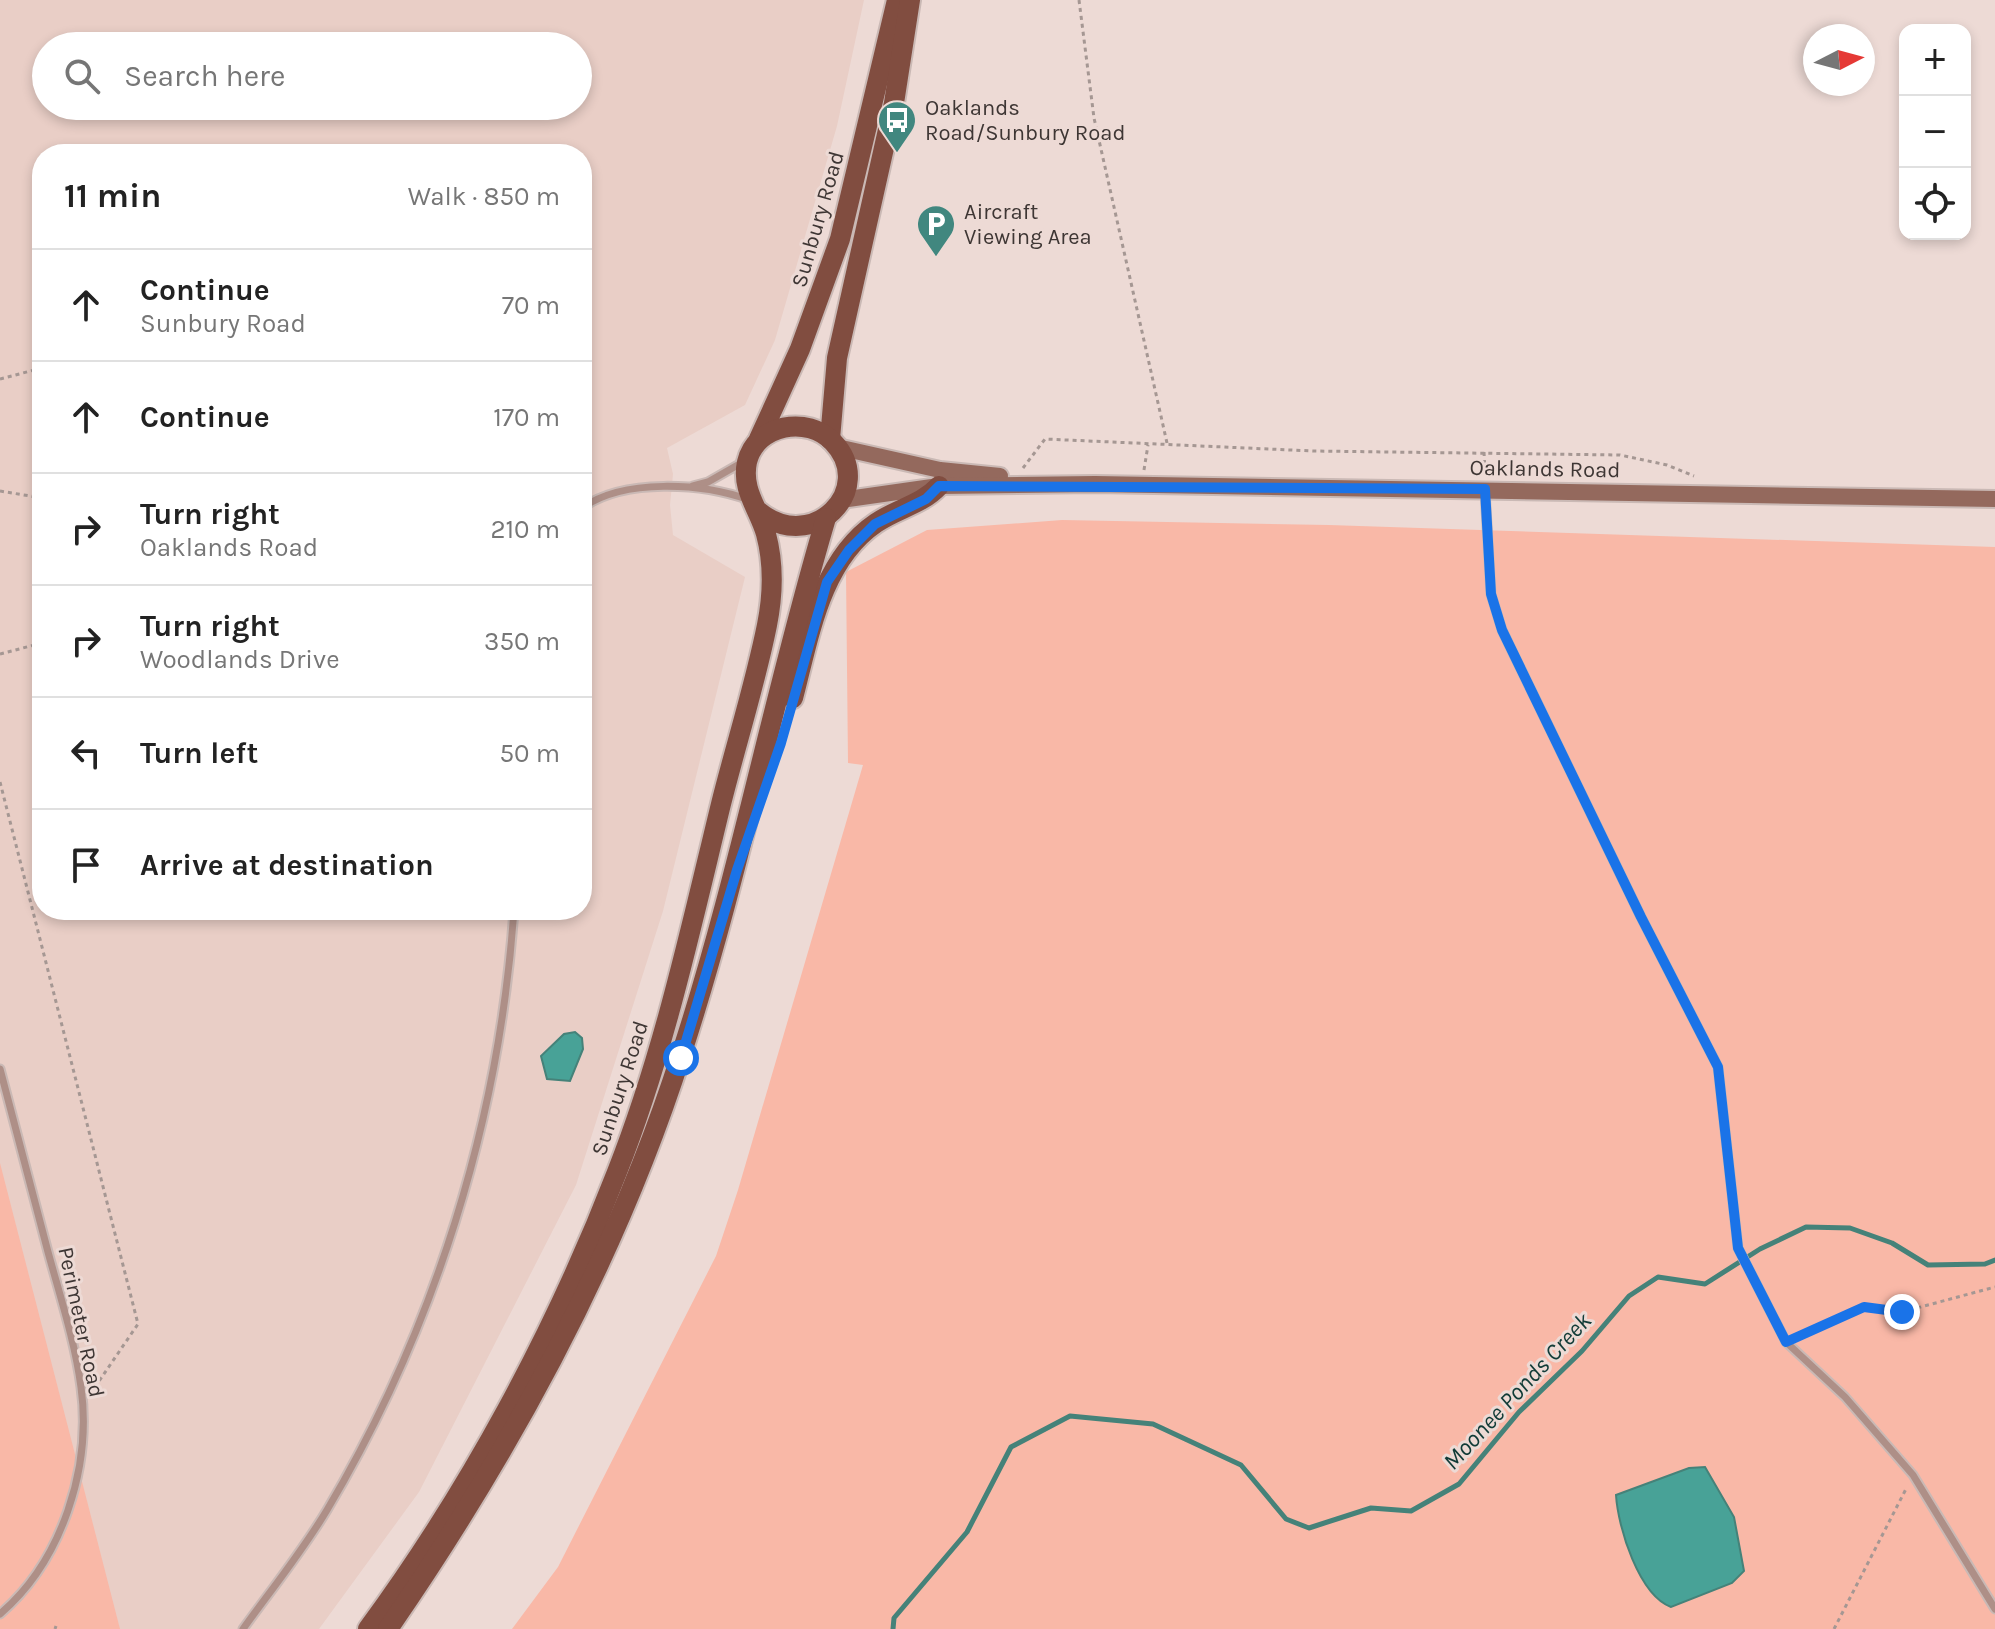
<!DOCTYPE html>
<meta charset="utf-8">
<style>
body{margin:0;font-family:Karla,sans-serif;background:#f6f6f6;color:#222}
.controls{position:absolute;right:24px;top:24px;display:grid;overflow:hidden;border-radius:16px;box-shadow:0 4px 12px #0003}
.controls button{width:72px;height:72px;display:grid;place-items:center;padding:0;border:0;border-bottom:2px solid #e0e0e0;background:#fff;color:#222;font:40px sans-serif}
.compass{position:absolute;left:1803px;top:24px;width:72px;height:72px;border-radius:50%;background:#fff;box-shadow:0 4px 12px #0003;rotate:84deg}
.stop{position:absolute;width:24px;height:24px;margin:-18px;border:6px solid #1a73e8;border-radius:50%;background:#fff}
.stop.end{background:#1a73e8;border-color:#fff;box-shadow:0 2px 8px #0008}
.list{margin:0;padding:0;list-style:none}
h2{display:flex;justify-content:space-between;align-items:center;height:104px;margin:0;padding:0 32px;font-size:34px}
h2 small{font-size:26px;font-weight:400;color:#767676}
.list li{display:grid;grid-template-columns:52px 1fr auto;gap:24px;align-items:center;box-sizing:border-box;height:112px;padding:0 32px;border-top:2px solid #e0e0e0}
.list b{display:block;font-size:30px;white-space:nowrap}
.list p{margin:0;font-size:26px;white-space:nowrap;color:#767676}
.list em{font-size:26px;font-style:normal;color:#767676}
.icon{flex:none;width:44px;height:44px;fill:none;stroke:currentColor;stroke-width:2;stroke-linecap:round;stroke-linejoin:round}
.map{position:relative;flex:none;width:1995px;height:1629px;overflow:hidden}
.search{position:absolute;background:#fff;box-shadow:0 4px 12px #0003;left:32px;top:32px;width:560px;height:88px;display:flex;align-items:center;gap:20px;box-sizing:border-box;padding:0 28px;border-radius:44px;color:#767676;font-size:30px}
.panel{position:absolute;background:#fff;box-shadow:0 4px 12px #0003;left:32px;top:144px;width:560px;height:776px;border-radius:32px}
.map>svg:first-child{display:block}
.built{fill:#e9cec6;fill-rule:evenodd}
.green{fill:#f9b8a7}
.water{fill:#48a297;stroke:#458279;stroke-width:2}
.lines{fill:none;stroke-linecap:round;stroke-linejoin:round}
.stream{stroke:#458279;stroke-width:5}
.service-casing{stroke:#cab9b5;stroke-width:11}
.secondary-casing{stroke:#cab9b5;stroke-width:20}
.primary-casing{stroke:#cab9b5;stroke-width:24}
.path{stroke:#a59793;stroke-width:3;stroke-dasharray:4 4;stroke-linecap:butt}
.service{stroke:#ae8f87;stroke-width:7}
.secondary{stroke:#94695d;stroke-width:16}
.primary{stroke:#814d40;stroke-width:20}
.route{stroke:#1a73e8;stroke-width:10}
.labels{text-anchor:middle;stroke-width:6;stroke-linejoin:round;paint-order:stroke}
.poi-label{font-size:22px;fill:#3e3634;stroke:#eddad5;text-anchor:start}
.street-label{font-size:22px;fill:#3e3634;stroke:#eddad5}
.water-label{font-size:24px;font-style:italic;fill:#113b37;stroke:#eddad5}
</style>
<div class="map">
<svg width="1995" height="1629" viewBox="0 0 1995 1629">
<rect width="100%" height="100%" fill="#eddad5"/>
<path class="built" d="M0,0H864L837,126L775,340L745,405L667,448L673,474L670,505L673,535L745,577L663,911L576,1185L419,1492L319,1629H0ZM46,46H578V106H46ZM42,154H582V910H42Z"/>
<g class="green">
<polygon points="1062,520 1329,525 1995,547 1995,1629 512,1629 558,1567 716,1256 738,1190 863,765 848,763 846,572 927,530"/>
<polygon points="0,1163 120,1629 0,1629"/>
</g>
<g class="water">
<polygon points="575,1032 582,1038 583,1049 570,1081 547,1079 541,1056 564,1034"/>
<path d="M1705,1467L1734,1517L1744,1571L1732,1583L1671,1607C1639,1595 1618,1528 1616,1495L1689,1468Z"/>
</g>
<g class="lines">
<polyline class="stream" points="893,1629 894,1618 967,1532 1011,1447 1070,1416 1153,1424 1241,1465 1286,1519 1309,1528 1371,1508 1411,1511 1459,1484 1519,1412 1582,1351 1629,1296 1658,1277 1705,1284 1760,1249 1806,1227 1850,1228 1892,1243 1928,1265 1985,1264 1995,1260"/>
<defs>
<g id="service">
<polyline points="693,486 708,482 743,462"/>
<polyline points="1485,491 1491,594 1502,630 1641,917 1718,1067 1738,1248 1786,1342 1845,1397 1913,1475 1995,1609"/>
<path d="M582,508C624,478 702,483 749,500"/>
<path d="M0,1069C16,1130 32,1191 48,1252C60,1296 75,1342 81,1387C92,1467 62,1561 0,1614"/>
<path d="M243,1629C271,1590 302,1552 327,1510C435,1328 499,1122 514,910"/>
</g>
<g id="secondary">
<polyline points="837,447 940,470 1000,476"/>
<polyline points="841,500 939,486 1095,484 1995,499"/>
</g>
<g id="primary">
<polyline points="759,439 800,349 840,239 897,0"/>
<polyline points="830,439 837,358 894,103 910,0"/>
<path d="M793,698C809,638 820,561 876,523C898,508 921,505 939,486"/>
<path d="M368,1629C470,1490 555,1333 617,1172C664,1053 691,927 721,804C736,744 755,685 767,625C773,595 774,564 766,534C759,509 741,490 747,462C756,424 808,415 833,442C878,489 812,556 758,511"/>
<path d="M388,1629C510,1452 615,1261 681,1055C739,878 773,696 826,518"/>
</g>
</defs>
<use href="#service" class="service-casing"/>
<use href="#secondary" class="secondary-casing"/>
<use href="#primary" class="primary-casing"/>
<g class="path">
<polyline points="1079,0 1094,118 1167,443"/>
<polyline points="0,379 42,368"/>
<polyline points="1484,452 1485,473"/>
<polyline points="1023,468 1045,439 1313,451 1620,455 1667,465 1694,476"/>
<polyline points="1144,470 1148,445"/>
<polyline points="0,491 42,498"/>
<polyline points="0,654 42,643"/>
<polyline points="0,782 138,1324 93,1390"/>
<polyline points="1797,1338 1864,1307 1902,1312 1995,1287"/>
<polyline points="55,1629 56,1626"/>
<polyline points="1834,1629 1907,1487"/>
</g>
<use href="#service" class="service"/>
<use href="#secondary" class="secondary"/>
<use href="#primary" class="primary"/>
</g>
<g class="lines">
<polyline class="route" points="681,1058 737,870 781,743 827,582 849,550 875,524 926,499 939,486 1485,489 1491,594 1502,630 1641,917 1718,1067 1738,1248 1786,1342 1864,1307 1902,1312"/>
</g>
<defs>
<symbol id="bus-pin" viewBox="-11 -11 22 30"><path d="M0 17L-7.5 6A9.5 9.5 0 1 1 7.5 6Z" fill="#41877f" stroke="#eddad5"/><path d="M-5-6H5V4H4V6H2V4H-2V6H-4V4H-5ZM-3.5-4V0h7V-4ZM-3.5 1.2v1.5H-2V1.2ZM2 1.2v1.5H3.5V1.2Z" fill="#fff"/></symbol>
<symbol id="parking-pin" viewBox="-11 -11 22 30"><path d="M0 17L-7.5 6A9.5 9.5 0 1 1 7.5 6Z" fill="#41877f" stroke="#eddad5"/><path d="M-3.5-5.5H1a3.5 3.5 0 0 1 0 7H-1V5.5H-3.5ZM-1-3.4V-.6H.8a1.4 1.4 0 0 0 0-2.8Z" fill="#fff"/></symbol>
</defs>
<g fill-rule="evenodd">
<use href="#bus-pin" x="875" y="98" width="44" height="60"/>
<use href="#parking-pin" x="914" y="202" width="44" height="60"/>
</g>
<g class="labels">
<g class="poi-label">
<text x="925" y="115">Oaklands<tspan x="925" dy="25">Road/Sunbury Road</tspan></text>
<text x="964" y="219">Aircraft<tspan x="964" dy="25">Viewing Area</tspan></text>
</g>
<g class="street-label">
<text transform="translate(817 219) rotate(-74)" y="8">Sunbury Road</text>
<text transform="translate(1545 468) rotate(1)" y="8">Oaklands Road</text>
<text transform="translate(619 1088) rotate(-72)" y="8">Sunbury Road</text>
<text transform="translate(82 1322) rotate(78)" y="8">Perimeter Road</text>
</g>
<g class="water-label">
<text transform="translate(1517 1391) rotate(-47)" y="8">Moonee Ponds Creek</text>
</g>
</g>
</svg>
<div class="controls">
<button>+</button>
<button>−</button>
<button><svg class="icon" aria-label="locate" viewBox="0 0 24 24"><circle cx="12" cy="12" r="6"/><path d="M12 2v4M12 18v4M2 12h4M18 12h4"/></svg></button>
</div>
<svg class="compass" viewBox="-18 -18 36 36"><path d="M0-13l5 13h-10z" fill="#e53935"/><path d="M0 13l5-13h-10z" fill="#767676"/></svg>
<div class="stop" style="left:681px;top:1058px"></div>
<div class="stop end" style="left:1902px;top:1312px"></div>
<div class="search"><svg class="icon" aria-label="search" viewBox="0 0 24 24"><circle cx="10" cy="10" r="6"/><path d="M15 15l6 6"/></svg>Search here</div>
<section class="panel">
<h2>11 min<small>Walk · 850 m</small></h2>
<ul class="list">
<li><svg class="icon" aria-label="ahead" viewBox="0 0 24 24"><path d="M12 20V5M6 11l6-6 6 6"/></svg><div><b>Continue</b><p>Sunbury Road</p></div><em>70 m</em></li>
<li><svg class="icon" aria-label="ahead" viewBox="0 0 24 24"><path d="M12 20V5M6 11l6-6 6 6"/></svg><div><b>Continue</b></div><em>170 m</em></li>
<li><svg class="icon" aria-label="right" viewBox="0 0 24 24"><path d="M7 20v-9h11M14 6l5 5-5 5"/></svg><div><b>Turn right</b><p>Oaklands Road</p></div><em>210 m</em></li>
<li><svg class="icon" aria-label="right" viewBox="0 0 24 24"><path d="M7 20v-9h11M14 6l5 5-5 5"/></svg><div><b>Turn right</b><p>Woodlands Drive</p></div><em>350 m</em></li>
<li><svg class="icon" aria-label="left" viewBox="0 0 24 24"><path d="M17 20v-9H6M10 6l-5 5 5 5"/></svg><div><b>Turn left</b></div><em>50 m</em></li>
<li><svg class="icon" aria-label="arrive" viewBox="0 0 24 24"><path d="M6 21V4h12l-3 4 3 4H6"/></svg><div><b>Arrive at destination</b></div></li>
</ul>
</section>
</div>
